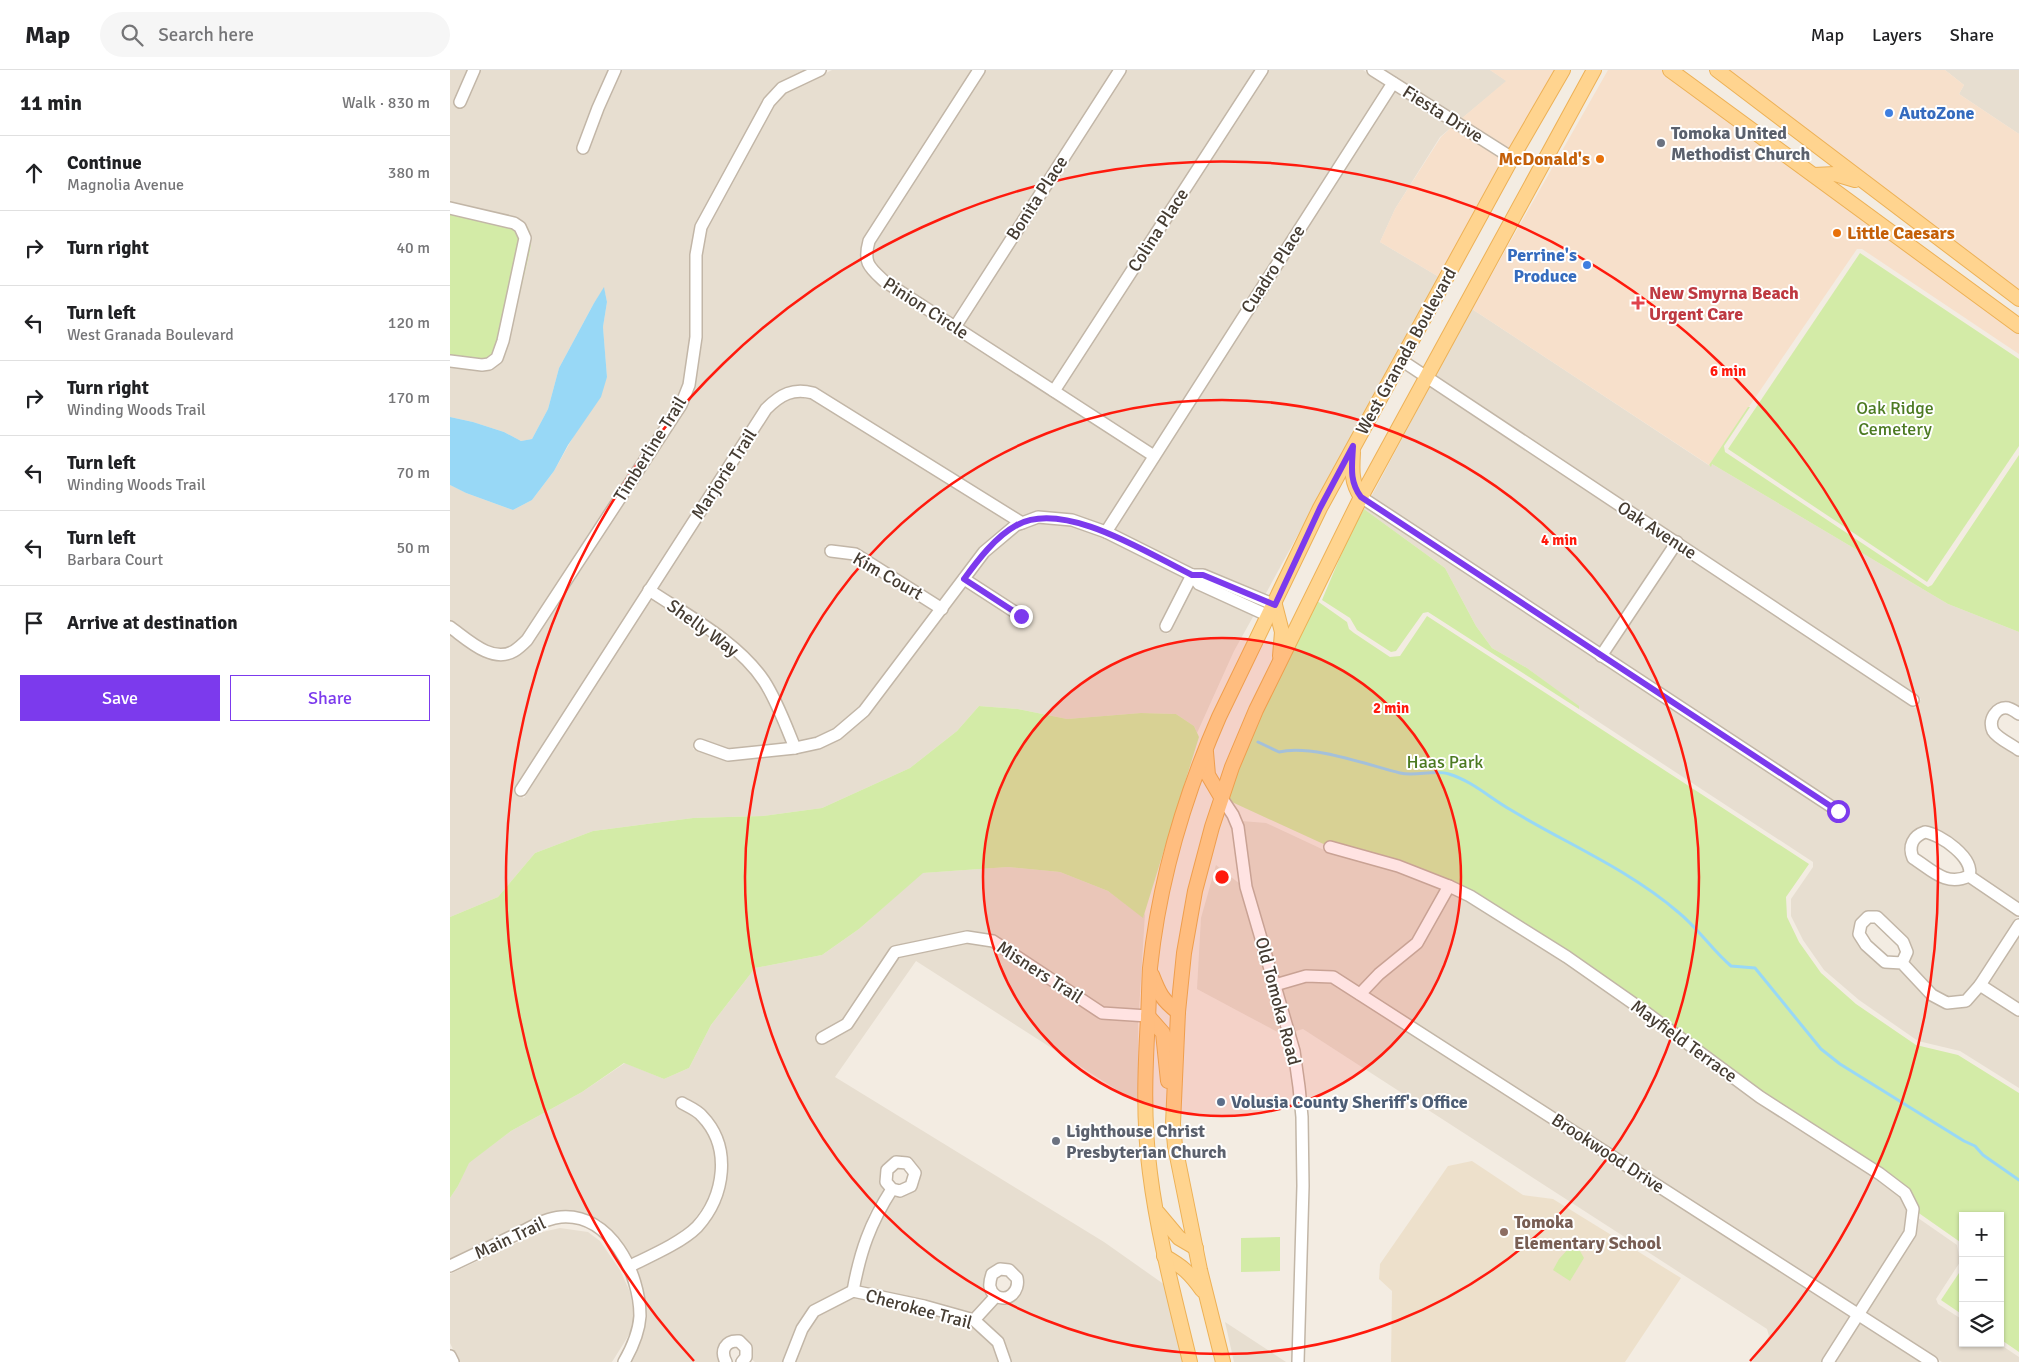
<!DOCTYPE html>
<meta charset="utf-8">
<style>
body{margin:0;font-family:Signika,sans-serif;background:#f6f6f6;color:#202124}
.controls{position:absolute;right:15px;bottom:15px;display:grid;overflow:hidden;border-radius:0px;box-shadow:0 1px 4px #0004}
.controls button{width:45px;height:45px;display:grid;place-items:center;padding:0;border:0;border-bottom:1px solid #e0e0e0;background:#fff;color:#202124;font:25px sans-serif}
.stop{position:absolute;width:15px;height:15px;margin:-11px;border:4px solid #7c3aed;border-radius:50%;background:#fff}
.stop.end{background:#7c3aed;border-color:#fff;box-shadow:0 1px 5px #0008}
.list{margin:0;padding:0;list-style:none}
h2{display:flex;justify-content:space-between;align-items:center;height:65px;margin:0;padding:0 20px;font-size:21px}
h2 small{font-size:16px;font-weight:400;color:#757577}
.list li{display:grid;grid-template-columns:32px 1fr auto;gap:15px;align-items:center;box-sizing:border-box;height:75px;padding:0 20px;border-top:1px solid #e0e0e0}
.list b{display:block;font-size:19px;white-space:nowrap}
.list p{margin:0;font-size:16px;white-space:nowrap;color:#757577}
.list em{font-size:16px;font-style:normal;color:#757577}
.actions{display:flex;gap:10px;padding:15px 20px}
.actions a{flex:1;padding:11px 0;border:1px solid #7c3aed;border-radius:0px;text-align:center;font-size:18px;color:#7c3aed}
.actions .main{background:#7c3aed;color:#fff}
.icon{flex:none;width:28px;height:28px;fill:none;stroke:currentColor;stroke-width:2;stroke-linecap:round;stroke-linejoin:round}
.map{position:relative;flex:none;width:1569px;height:1292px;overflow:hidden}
header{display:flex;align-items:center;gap:30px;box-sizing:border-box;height:70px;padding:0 25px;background:#fff;border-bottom:1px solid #e0e0e0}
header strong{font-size:24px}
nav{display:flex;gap:28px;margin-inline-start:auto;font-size:18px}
.search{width:350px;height:45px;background:#f6f6f6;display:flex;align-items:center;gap:12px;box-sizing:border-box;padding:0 18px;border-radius:28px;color:#757577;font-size:19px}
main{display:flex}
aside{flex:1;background:#fff}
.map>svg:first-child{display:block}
.residential{fill:#e7ded0}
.commercial{fill:#f7e0cb}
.education{fill:#ede0cb}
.green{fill:#d3eba7}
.water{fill:#98d8f6}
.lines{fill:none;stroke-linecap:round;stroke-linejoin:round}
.stream{stroke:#98d8f6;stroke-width:3}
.minor-casing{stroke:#c2b6a7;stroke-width:14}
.major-casing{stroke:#edb156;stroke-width:16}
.minor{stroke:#fff;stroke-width:11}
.major{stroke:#ffd48f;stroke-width:14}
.route{stroke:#7c3aed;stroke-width:6}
.ring{fill:none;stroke:#ff1a0d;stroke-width:2.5}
.shop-dot{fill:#3f7fe0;stroke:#fff;stroke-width:2}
.worship-dot{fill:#6b7280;stroke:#fff;stroke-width:2}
.food-dot{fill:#e8710a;stroke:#fff;stroke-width:2}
.health-dot{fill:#e0444e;stroke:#fff;stroke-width:2}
.service-dot{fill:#5c6f8a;stroke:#fff;stroke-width:2}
.education-dot{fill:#8d6e63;stroke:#fff;stroke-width:2}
.labels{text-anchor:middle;stroke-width:4;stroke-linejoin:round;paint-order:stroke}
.shop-label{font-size:18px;font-weight:bold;fill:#366cbe;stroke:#fff;text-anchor:start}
.street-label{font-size:18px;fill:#453c32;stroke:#fff}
.worship-label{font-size:18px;font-weight:bold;fill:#5b616d;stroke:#fff;text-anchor:start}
.food-label{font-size:18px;font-weight:bold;fill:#c56008;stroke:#fff;text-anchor:end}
.health-label{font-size:18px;font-weight:bold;fill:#be3a42;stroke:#fff;text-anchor:start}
.park-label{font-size:18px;fill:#4c7a22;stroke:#fff}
.service-label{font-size:18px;font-weight:bold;fill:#4e5e75;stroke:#fff;text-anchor:start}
.education-label{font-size:18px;font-weight:bold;fill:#785e54;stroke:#fff;text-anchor:start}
.centre{fill:#ff1a0d;stroke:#fff;stroke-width:2.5}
.ring-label{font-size:15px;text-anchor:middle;font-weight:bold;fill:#ff1a0d;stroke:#fff;stroke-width:4;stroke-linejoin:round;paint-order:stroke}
</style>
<header>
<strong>Map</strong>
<div class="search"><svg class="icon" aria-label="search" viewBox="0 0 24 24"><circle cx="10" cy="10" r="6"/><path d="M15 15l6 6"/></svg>Search here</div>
<nav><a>Map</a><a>Layers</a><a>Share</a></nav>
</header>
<main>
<aside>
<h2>11 min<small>Walk · 830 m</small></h2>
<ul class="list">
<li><svg class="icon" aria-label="ahead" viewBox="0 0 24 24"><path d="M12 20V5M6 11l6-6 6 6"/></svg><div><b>Continue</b><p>Magnolia Avenue</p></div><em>380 m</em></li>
<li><svg class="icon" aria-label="right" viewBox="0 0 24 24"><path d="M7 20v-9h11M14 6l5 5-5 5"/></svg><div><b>Turn right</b></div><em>40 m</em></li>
<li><svg class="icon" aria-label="left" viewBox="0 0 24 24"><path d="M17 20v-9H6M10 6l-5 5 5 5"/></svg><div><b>Turn left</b><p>West Granada Boulevard</p></div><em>120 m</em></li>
<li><svg class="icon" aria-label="right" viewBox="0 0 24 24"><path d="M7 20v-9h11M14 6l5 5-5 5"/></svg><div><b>Turn right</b><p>Winding Woods Trail</p></div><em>170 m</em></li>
<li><svg class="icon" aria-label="left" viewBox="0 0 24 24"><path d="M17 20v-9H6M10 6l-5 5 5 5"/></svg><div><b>Turn left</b><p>Winding Woods Trail</p></div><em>70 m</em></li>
<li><svg class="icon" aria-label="left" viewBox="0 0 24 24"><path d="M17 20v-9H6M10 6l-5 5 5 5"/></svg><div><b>Turn left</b><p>Barbara Court</p></div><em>50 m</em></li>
<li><svg class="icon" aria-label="arrive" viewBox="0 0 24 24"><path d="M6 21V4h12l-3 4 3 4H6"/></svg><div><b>Arrive at destination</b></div></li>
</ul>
<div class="actions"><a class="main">Save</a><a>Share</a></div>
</aside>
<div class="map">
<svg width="1569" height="1292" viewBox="0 0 1569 1292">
<rect width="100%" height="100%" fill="#f3ece2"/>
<g class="residential">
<polygon points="0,0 358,0 329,13 315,28 246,154 241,184 240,266 234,313 226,332 72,567 61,577 52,579 42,579 32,573 0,551 0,415 16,423 63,440 82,430 104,401 157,307 153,257 157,232 154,218 144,233 109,298 98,339 82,369 71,371 54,362 23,352 0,347 0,296 26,301 55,285 80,181 81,170 35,142 0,132"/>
<polygon points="382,0 522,0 414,168 410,183 414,199 431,216 696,387 653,456 585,442 572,447 365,319 346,315 324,324 311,336 64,722 74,728 201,528 281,581 309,613 325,643 337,673 278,680 246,669 243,679 276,690 342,684 369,679 390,669 418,645 516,517 574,554 579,545 522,508 538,486 569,460 574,460 576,457 589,453 621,456 654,467 734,507 709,558 718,564 743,515 804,545 784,581 747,663 744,656 726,644 691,643 617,649 568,639 529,636 507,661 460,698 372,738 313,746 243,748 143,761 85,783 48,827 0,847 0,564 27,582 42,589 55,590 68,586 82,573 236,337 245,316 251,268 252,186 257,159 324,35 336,23"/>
<polygon points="536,0 663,0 502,249 437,207 424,195 421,185 424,174"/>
<polygon points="677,0 805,0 602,313 512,256"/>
<polygon points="819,0 913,0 935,14 702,378 612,320"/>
<polygon points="933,0 1040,0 1057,11 1011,49"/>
<polygon points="1495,0 1569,0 1569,64 1509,24 1514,15"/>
<polygon points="945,20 1003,56 990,67 945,139 930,172 989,207 815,525 740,499 663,461"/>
<polygon points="1022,239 1260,396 1262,394 1498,534 1569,562 1569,638 1543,638 1537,646 1536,654 1541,667 1569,686 1569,833 1526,804 1525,794 1515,780 1484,759 1472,757 1462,763 1455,774 1455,782 1460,792 1495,814 1507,816 1519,812 1568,845 1525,912 1512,926 1498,928 1485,921 1459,893 1462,884 1457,869 1430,843 1414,843 1406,850 1403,862 1404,866 1450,898 1498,938 1517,937 1531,922 1569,946 1569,1018 1510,981 1468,971 1409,930 1374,900 1353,870 1341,846 1341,829 1363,797 1363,792 1129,639 1128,636 1077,598 1042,578 1026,556 995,498 914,439 916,436 1390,748 1396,740 1159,585 1229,480 1465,638 1471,629 985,307"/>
<polygon points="980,316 1219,473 1149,579 921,427"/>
<polygon points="350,326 361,328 561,452 530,478 490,532 408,479 375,476 376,486 404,489 484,540 410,637 383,659 365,668 348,672 319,609 289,575 207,519 321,342 330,333"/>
<polygon points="791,751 816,753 874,780 947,801 991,818 962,869 925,900 909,917 883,901 854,900 829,908 801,817"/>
<polygon points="766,795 790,814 833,965 747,919 751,848"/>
<polygon points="558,797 610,802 658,821 693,847 695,843 689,940 654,938 546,867 516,862 440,879 393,950 365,965 371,975 402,957 448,887 518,872 542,876 650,948 688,951 689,1034 466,891 385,1007 654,1172 715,1215 732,1292 561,1292 552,1268 532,1250 548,1233 561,1232 569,1226 573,1218 573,1208 571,1203 561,1195 547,1194 541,1197 537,1201 534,1212 538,1226 522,1244 474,1231 409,1217 413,1194 430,1147 444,1126 451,1127 460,1124 466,1119 470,1111 470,1102 467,1095 459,1088 450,1086 439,1089 431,1098 430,1109 435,1119 420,1142 403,1189 397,1217 377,1227 360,1238 346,1257 333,1292 305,1292 301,1289 302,1283 298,1272 289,1265 275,1268 269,1275 268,1281 270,1292 175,1292 192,1266 195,1244 191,1221 182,1201 220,1182 250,1162 271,1132 277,1108 276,1081 268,1059 255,1042 230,1026 225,1034 247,1048 258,1062 265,1081 266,1106 260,1127 242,1153 214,1173 182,1190 167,1166 150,1150 135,1144 103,1143 0,1191 0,1128 8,1116 18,1093 61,1061 132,1022 175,993 214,1009 239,998 261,955 305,898 372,885 409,859 472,803"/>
<polygon points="1001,822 1018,831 1114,892 1427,1108 1450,1126 1457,1140 1455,1161 1406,1237 918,924"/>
<polygon points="1569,865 1569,934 1537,914"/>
<polygon points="858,911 882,912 1401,1246 1371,1292 1302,1292 1319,1266 1317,1259 853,959 846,961 848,972 846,971 832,919"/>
<polygon points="1468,1148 1507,1175 1510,1192 1486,1229 1488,1234 1513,1250 1513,1273 1548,1273 1569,1287 1569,1292 1492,1292 1416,1243 1465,1166"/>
<polygon points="110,1158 138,1162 150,1171 170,1200 180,1222 184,1244 182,1260 162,1292 9,1292 0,1273 0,1204 88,1163"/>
<polygon points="404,1227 473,1241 522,1255 544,1274 550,1292 345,1292 357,1262 369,1245"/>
<polygon points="775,1252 836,1292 784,1292"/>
<polygon points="1411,1252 1473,1292 1385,1292"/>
</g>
<g class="commercial">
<polygon points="1040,0 1107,0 1060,80 1011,49 1056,11"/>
<polygon points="1158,0 1212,0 1569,262 1569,284 1412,179 1407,179 1259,395 1022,239"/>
<polygon points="1275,0 1495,0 1514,15 1509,24 1569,64 1569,223"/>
<polygon points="1003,56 1055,89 989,207 930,172 945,139 991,67"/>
</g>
<polygon class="education" points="1022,1091 1073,1125 1103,1129 1231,1208 1175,1292 941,1292 942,1221 929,1209 930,1194 998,1096"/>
<g class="green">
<path d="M0,132C19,141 69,141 78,158C82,165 81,174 80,181L55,285C40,304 21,300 0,296Z"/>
<polygon points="1410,183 1569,289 1569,376 1477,512 1278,379"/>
<polygon points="1298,337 1300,337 1274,376 1275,382 1478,517 1482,515 1569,385 1569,562 1498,534 1262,394 1261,397 1259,395"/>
<polygon points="914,439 995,498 1026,556 1042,578 1077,598 1129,636 1129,639 978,542 973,543 946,581 941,582 907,560 900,548 872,530 899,466"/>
<polygon points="863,528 897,552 899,559 904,563 940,587 950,586 977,546 1359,794 1336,827 1337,847 1349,872 1371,903 1406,934 1466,975 1508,985 1569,1023 1569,1282 1550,1269 1550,1146 1513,1146 1513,1174 1463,1139 1455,1123 1020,826 880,777 771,727"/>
<polygon points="529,636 568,639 617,649 691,643 726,644 744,656 749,667 693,848 658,821 610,802 558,797 473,803 409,859 372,885 305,898 261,955 239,998 214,1009 174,993 132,1022 61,1061 19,1093 8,1116 0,1128 0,847 48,827 85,783 143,761 243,748 313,746 372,738 460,698 507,661"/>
<polygon points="830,1167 830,1201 791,1202 791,1168"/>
<polygon points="1120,1177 1130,1181 1134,1188 1120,1211 1103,1200 1109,1189"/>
<polygon points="1513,1197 1513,1245 1491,1230"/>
</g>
<polygon class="water" points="154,217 157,232 153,257 157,307 151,327 118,375 104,401 82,430 63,440 16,423 0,415 0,347 23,352 54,362 71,371 82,369 98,339 109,298 144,233"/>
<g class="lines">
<path class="stream" d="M808,672L829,682C861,674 918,695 950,703C966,707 984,699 999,704C1022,711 1040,728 1061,740C1117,774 1178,799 1228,842C1248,858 1262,880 1281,896L1305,898L1371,979L1390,994L1514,1071L1525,1076L1533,1085L1569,1110"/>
<defs>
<g id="minor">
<path d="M529,0L419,171C413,193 419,197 434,211L704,386"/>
<polyline points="923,0 1062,88"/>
<polyline points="10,32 24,0"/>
<polyline points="133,78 148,38 165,0"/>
<polyline points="0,138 64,153 70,157 75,168 53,271 47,288 39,294 32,295 0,291"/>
<polyline points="505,257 670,0"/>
<polyline points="951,290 1463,630"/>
<polyline points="604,321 812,0"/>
<polyline points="911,427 1388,741"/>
<polyline points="656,462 943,13"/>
<polyline points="381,481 405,484 492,539"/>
<polyline points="742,505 753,505 825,535"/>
<polyline points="514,509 571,546"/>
<path d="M199,520C238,546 288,572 314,611C327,631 336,656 345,678"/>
<polyline points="716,556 742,505"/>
<path d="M0,557C17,569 42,594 64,581C69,578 73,574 77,570L231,335L239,315L246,267V185L251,157L319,32L332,18L370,0"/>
<polyline points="1151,586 1227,472"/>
<path d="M1569,644C1566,642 1562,639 1558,638C1546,636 1538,650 1543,661C1547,668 1562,675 1569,680"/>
<polyline points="250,675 278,685 345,678 368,673 387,664 414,641 534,482 566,455 572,453 588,447 622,450 656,462 742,505 749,514 819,546"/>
<path d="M71,720L316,339C331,324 343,318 363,323L572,453"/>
<polyline points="771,727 783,745 788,757 796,817 844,981 849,1017 852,1047 853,1116 848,1292"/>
<path d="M1475,762C1490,764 1525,788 1519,806C1496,817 1482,800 1463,788C1458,776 1463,766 1475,762Z"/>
<polyline points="880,777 948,796 999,816 1020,826 1117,887 1187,936 1310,1027 1430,1104 1455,1123 1463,1139 1460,1163 1378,1292"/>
<polyline points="1519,806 1569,840"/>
<polyline points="1452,893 1435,892 1416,875 1409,864 1411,854 1418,847 1427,847 1453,872 1457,882 1452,893 1482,925 1497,933 1516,931 1530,915 1569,855"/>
<polyline points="825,915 856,906 883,907 1482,1292"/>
<polyline points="1530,915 1569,940"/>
<polyline points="910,924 929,904 967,873 999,816"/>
<polyline points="372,968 397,954 445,882 517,867 543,871 652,943 698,946"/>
<path d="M0,1196C23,1185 46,1174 69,1163C82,1157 96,1148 111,1147C160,1143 190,1203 190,1246C189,1262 182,1278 174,1292"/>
<path d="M178,1197C198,1187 231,1173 247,1157C275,1126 282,1077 252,1046C247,1040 239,1037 232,1033"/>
<path d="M403,1221C410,1182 420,1153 442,1119L436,1112L437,1100L446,1092L457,1093L465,1103L461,1116L450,1121L442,1119"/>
<path d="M524,1250L546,1226C538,1220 539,1213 542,1204L550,1199L559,1200L567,1208C570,1221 558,1233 546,1226"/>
<polyline points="0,1286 3,1292"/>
<path d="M276,1292C270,1281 275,1270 289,1271L296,1278V1287L292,1292"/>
<polyline points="339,1292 352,1259 364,1241 403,1221 474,1236 524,1250 548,1272 555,1292"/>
</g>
<g id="major">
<polyline points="1220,0 1569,256"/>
<polyline points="1267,0 1569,229"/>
<polyline points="1364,105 1385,104 1405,110"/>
<path d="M903,382C902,400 901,412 911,427"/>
<polyline points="825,535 832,562 830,586"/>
<polyline points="756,682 758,705 771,727"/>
<path d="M702,905C709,923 712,930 728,942"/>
<polyline points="698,946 713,963 718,1011"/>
<polyline points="708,1143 729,1168 746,1178"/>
<path d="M714,1186C732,1196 740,1203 752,1220"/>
<path d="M740,1292C725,1229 708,1167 700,1103C693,1051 695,1000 698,948C699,931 699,915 700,898C709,812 734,727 769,647L870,438L1062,88L1113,0"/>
<polyline points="773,1292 750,1200 725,1076 723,1054 728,942 734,883 745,821 762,757 782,697 806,640 911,427 1144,0"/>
</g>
</defs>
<use href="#minor" class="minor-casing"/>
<use href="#major" class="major-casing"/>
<use href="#minor" class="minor"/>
<use href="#major" class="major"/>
</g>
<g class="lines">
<path class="route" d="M571,546L514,509C528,490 545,467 567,455C614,429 699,484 742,505H753L825,535L870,438L903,376C902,396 899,411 911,427L1388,741"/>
</g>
<circle cx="772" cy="807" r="239" fill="#ff1a0d" fill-opacity=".12"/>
<g class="ring">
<circle cx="772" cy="807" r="239"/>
<circle cx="772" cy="807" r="477"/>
<path d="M244 1291A716 716 0 1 1 1300 1291"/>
</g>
<g class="shop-dot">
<circle cx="1439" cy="43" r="5"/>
<circle cx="1137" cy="195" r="5"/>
</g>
<g class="worship-dot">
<circle cx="1211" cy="73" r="5"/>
<circle cx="606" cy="1071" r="5"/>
</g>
<g class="food-dot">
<circle cx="1150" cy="89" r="5"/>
<circle cx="1387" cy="163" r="5"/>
</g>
<path class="health-dot" d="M1185.5 225.5h5v5h5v5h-5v5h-5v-5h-5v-5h5z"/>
<circle class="service-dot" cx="771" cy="1032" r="5"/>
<circle class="education-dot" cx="1054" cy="1162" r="5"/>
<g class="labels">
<g class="shop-label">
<text x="1449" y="49">AutoZone</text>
<text x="1127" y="191" text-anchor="end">Perrine's<tspan x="1127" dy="21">Produce</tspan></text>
</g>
<g class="street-label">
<text transform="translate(993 44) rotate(32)" y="6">Fiesta Drive</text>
<text transform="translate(587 128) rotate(-57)" y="6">Bonita Place</text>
<text transform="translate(708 160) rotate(-57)" y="6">Colina Place</text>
<text transform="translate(823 199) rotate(-57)" y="6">Cuadro Place</text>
<text transform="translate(476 238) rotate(33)" y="6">Pinion Circle</text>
<text transform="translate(956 281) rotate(-61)" y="6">West Granada Boulevard</text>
<text transform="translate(200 379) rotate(-58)" y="6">Timberline Trail</text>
<text transform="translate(274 404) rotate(-57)" y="6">Marjorie Trail</text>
<text transform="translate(1207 460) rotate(33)" y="6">Oak Avenue</text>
<text transform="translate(438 506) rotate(30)" y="6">Kim Court</text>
<text transform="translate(253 558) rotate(36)" y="6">Shelly Way</text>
<text transform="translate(590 902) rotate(33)" y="6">Misners Trail</text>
<text transform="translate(828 931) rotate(75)" y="6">Old Tomoka Road</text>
<text transform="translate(1234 971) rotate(36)" y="6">Mayfield Terrace</text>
<text transform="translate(1158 1083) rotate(33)" y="6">Brookwood Drive</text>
<text transform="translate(60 1168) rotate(-25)" y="6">Main Trail</text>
<text transform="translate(469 1239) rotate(15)" y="6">Cherokee Trail</text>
</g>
<g class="worship-label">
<text x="1221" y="69">Tomoka United<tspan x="1221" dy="21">Methodist Church</tspan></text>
<text x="616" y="1067">Lighthouse Christ<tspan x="616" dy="21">Presbyterian Church</tspan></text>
</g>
<g class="food-label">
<text x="1140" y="95">McDonald's</text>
<text x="1397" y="169" text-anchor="start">Little Caesars</text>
</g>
<g class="health-label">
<text x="1199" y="229">New Smyrna Beach<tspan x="1199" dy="21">Urgent Care</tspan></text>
</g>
<g class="park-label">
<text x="1445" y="344">Oak Ridge<tspan x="1445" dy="21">Cemetery</tspan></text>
<text x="995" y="698">Haas Park</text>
</g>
<g class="service-label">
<text x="781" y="1038">Volusia County Sheriff's Office</text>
</g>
<g class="education-label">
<text x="1064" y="1158">Tomoka<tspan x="1064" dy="21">Elementary School</tspan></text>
</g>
</g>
<circle cx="772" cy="807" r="8" class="centre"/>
<g class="ring-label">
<text x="1278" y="306">6 min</text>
<text x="1109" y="475">4 min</text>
<text x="941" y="643">2 min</text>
</g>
</svg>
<div class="controls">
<button>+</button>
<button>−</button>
<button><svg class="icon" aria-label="layers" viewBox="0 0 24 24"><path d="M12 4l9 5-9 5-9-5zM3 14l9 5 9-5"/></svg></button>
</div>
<div class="stop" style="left:1388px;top:741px"></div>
<div class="stop end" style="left:571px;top:546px"></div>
</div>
</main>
